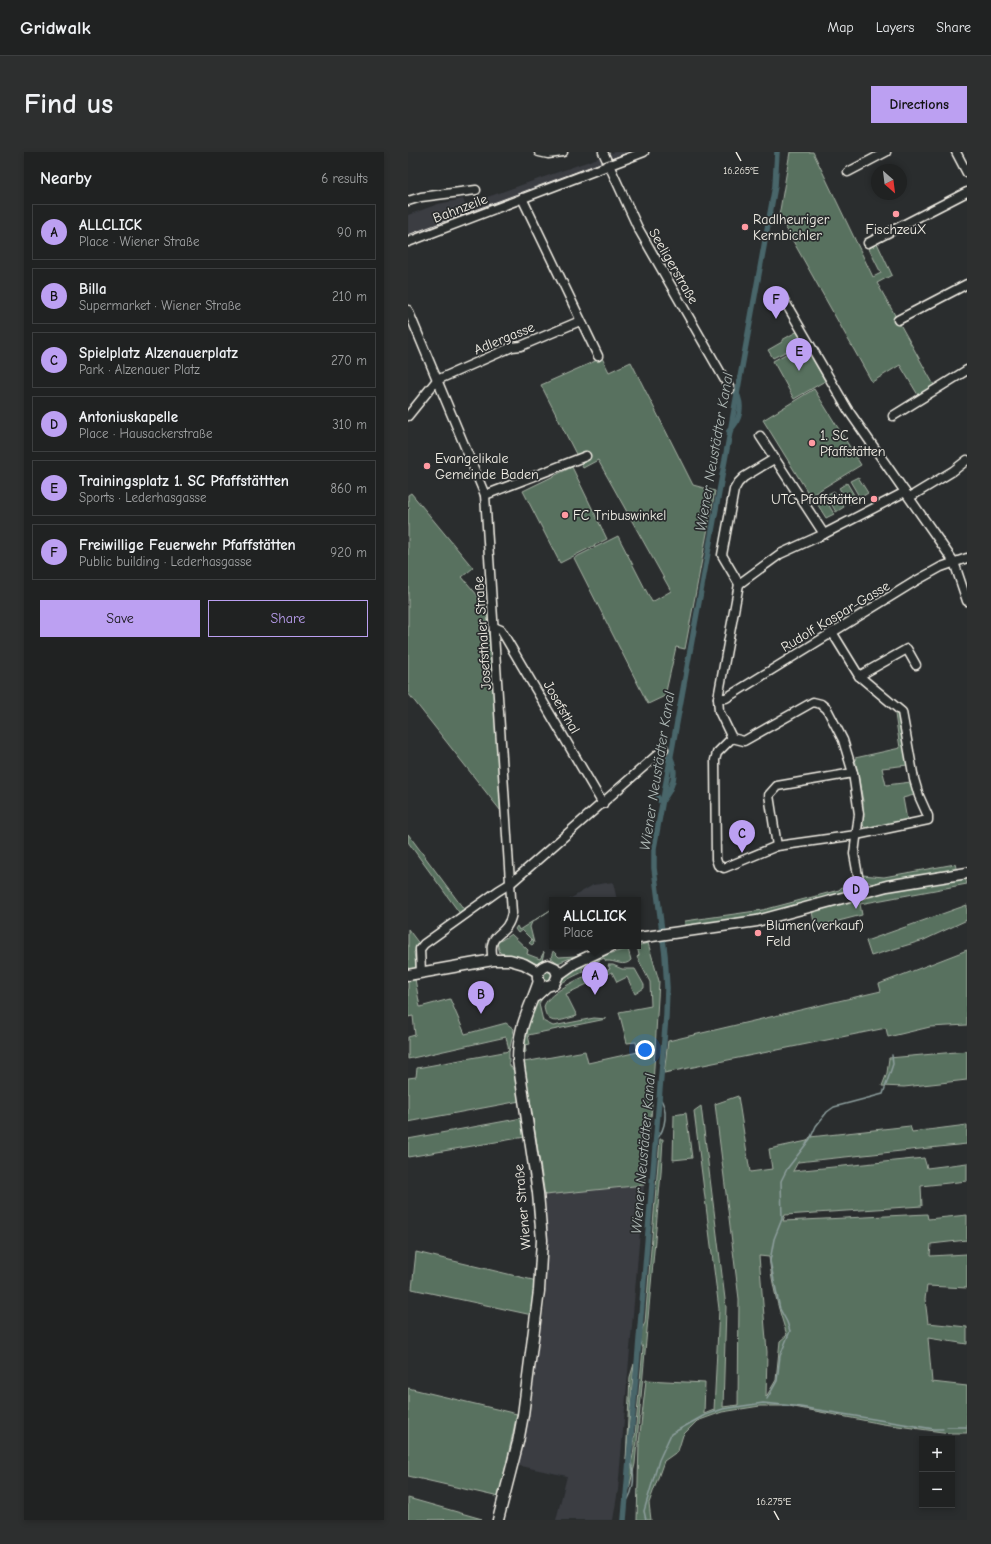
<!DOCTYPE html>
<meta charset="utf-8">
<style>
body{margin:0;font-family:"Comic Neue",sans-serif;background:#2d2f2f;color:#f1f3f6}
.controls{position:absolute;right:12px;bottom:12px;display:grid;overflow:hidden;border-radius:0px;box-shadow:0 2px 6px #0003}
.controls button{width:36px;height:36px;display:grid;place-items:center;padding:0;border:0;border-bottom:1px solid #3d3f40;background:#202222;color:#f1f3f6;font:20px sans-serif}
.compass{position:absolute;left:463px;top:12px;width:36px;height:36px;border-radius:50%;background:#202222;box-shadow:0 2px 6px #0003;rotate:152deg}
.you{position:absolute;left:237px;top:898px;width:14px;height:14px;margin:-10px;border:3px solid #fff;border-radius:50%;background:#1a73e8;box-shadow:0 0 0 6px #1a73e833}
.badge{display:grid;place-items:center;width:26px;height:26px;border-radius:50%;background:#bca0f2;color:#111;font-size:13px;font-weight:700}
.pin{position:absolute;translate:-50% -33px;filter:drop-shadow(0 1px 2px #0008)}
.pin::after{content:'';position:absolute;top:21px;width:14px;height:12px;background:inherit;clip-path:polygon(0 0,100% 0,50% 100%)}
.popup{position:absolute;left:141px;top:745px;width:92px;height:52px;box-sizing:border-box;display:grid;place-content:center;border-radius:0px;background:#202222;filter:drop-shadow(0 1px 3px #0005);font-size:13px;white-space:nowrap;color:#a2a4a5}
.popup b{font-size:15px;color:#f1f3f6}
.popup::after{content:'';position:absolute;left:50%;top:100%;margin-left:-8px;border:8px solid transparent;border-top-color:#202222}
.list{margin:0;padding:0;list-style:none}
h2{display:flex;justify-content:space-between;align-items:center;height:52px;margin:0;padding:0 16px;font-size:17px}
h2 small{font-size:13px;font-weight:400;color:#a2a4a5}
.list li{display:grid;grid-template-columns:26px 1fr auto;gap:12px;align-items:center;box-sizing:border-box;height:56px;margin:0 8px 8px;padding:0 8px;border:1px solid #3d3f40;border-radius:0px}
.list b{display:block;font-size:15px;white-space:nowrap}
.list p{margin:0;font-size:13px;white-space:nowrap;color:#a2a4a5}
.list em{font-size:13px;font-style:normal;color:#a2a4a5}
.actions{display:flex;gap:8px;padding:12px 16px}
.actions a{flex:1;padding:9px 0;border:1px solid #bca0f2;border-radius:0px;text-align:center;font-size:14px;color:#bca0f2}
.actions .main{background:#bca0f2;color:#111}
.map{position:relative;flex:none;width:559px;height:1368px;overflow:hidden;border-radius:0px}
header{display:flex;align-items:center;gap:24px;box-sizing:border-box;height:56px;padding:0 20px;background:#202222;border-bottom:1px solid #3d3f40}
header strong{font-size:19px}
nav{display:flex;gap:22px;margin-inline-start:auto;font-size:14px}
.intro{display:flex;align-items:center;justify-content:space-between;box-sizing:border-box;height:96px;padding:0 24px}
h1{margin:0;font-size:28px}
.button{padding:10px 18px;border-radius:0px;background:#bca0f2;color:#111;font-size:14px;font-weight:700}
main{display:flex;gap:24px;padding:0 24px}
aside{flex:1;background:#202222;border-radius:0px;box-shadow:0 2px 6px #0003}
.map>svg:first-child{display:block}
.built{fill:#3a3c42}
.green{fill:#58715f;stroke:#a6b1a4;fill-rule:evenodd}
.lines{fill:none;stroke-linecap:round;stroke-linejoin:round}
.stream{stroke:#8d9e9d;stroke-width:1.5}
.canal{stroke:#48666b;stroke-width:5.5}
.minor-casing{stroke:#f4f1e8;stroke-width:11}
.major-casing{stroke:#f4f1e8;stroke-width:13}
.minor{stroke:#2a2d2e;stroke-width:8}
.major{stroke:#2a2d2e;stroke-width:10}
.tram{stroke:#f4f1e8;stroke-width:1}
.ticks{fill:none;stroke:#f4f1e8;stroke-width:1.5}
.poi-dot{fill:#ff9aa2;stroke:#2a2d2e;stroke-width:1.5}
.labels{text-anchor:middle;stroke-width:3.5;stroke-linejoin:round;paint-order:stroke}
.street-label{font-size:14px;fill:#f4f1e8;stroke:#2a2d2e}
.poi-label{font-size:14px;fill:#f4f1e8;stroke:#2a2d2e;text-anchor:start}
.water-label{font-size:15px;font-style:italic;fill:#afb9b6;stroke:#2a2d2e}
.ticks-label{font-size:10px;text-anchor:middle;fill:#f4f1e8;stroke:#2a2d2e;stroke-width:3.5;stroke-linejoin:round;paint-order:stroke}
</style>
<header>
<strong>Gridwalk</strong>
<nav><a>Map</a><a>Layers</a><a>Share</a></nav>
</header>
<div class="intro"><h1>Find us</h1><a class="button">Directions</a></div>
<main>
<aside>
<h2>Nearby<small>6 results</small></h2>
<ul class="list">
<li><span class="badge">A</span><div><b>ALLCLICK</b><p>Place · Wiener Straße</p></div><em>90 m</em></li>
<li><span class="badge">B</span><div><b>Billa</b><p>Supermarket · Wiener Straße</p></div><em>210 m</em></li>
<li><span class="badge">C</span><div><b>Spielplatz Alzenauerplatz</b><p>Park · Alzenauer Platz</p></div><em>270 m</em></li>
<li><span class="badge">D</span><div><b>Antoniuskapelle</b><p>Place · Hausackerstraße</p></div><em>310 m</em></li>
<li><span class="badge">E</span><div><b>Trainingsplatz 1. SC Pfaffstättten</b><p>Sports · Lederhasgasse</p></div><em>860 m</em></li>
<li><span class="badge">F</span><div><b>Freiwillige Feuerwehr Pfaffstätten</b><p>Public building · Lederhasgasse</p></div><em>920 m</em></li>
</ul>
<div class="actions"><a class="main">Save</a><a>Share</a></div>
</aside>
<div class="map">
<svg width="559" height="1368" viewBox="0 0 559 1368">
<rect width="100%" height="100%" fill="#2a2d2e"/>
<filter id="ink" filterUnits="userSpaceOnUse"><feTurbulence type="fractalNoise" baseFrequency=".025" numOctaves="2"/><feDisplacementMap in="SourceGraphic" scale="8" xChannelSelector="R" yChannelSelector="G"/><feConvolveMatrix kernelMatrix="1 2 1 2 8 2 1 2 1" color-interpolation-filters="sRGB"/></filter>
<g filter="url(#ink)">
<g class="built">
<polygon points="207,0 228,0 0,86 0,63 30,52 55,47 57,53"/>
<polygon points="205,730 209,748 160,748 185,733"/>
<polygon points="236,1033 210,1338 205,1368 148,1368 159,1324 107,1313 119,1259 137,1151 140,1098 137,1043"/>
</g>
<g class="green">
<polygon points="382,0 405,0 465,125 473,121 460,95 469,91 484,123 469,131 526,233 510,243 492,213 464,230 371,64"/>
<polygon points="390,179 395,191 365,206 360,198 374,190 374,188"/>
<polygon points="396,192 417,229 386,247 365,209"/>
<polygon points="194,206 201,220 223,210 285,333 307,339 277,497 268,495 257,544 240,552 166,406 210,384 244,450 263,439 190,308 175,316 133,233"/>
<polygon points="406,237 453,313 402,344 355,268"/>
<polygon points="164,315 199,387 152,411 115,339"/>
<polygon points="450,325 460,341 452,346 442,329"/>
<polygon points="439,331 449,348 441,352 431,336"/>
<polygon points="426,339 436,355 428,360 418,343"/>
<polygon points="3,341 65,416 54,425 81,457 96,663 0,541 0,358 2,356 0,354 0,343"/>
<polygon points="416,345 426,362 418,366 408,350"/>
<polygon points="492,560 500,613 474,616 478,633 503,630 506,643 495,646 499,668 457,676 454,671 455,649 447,606 492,596 487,562"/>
<polygon points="0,682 58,760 53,763 0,690"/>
<polygon points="547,712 549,719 500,728 480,729 464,732 457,728 454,723 476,725"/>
<polygon points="443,725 446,729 437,740 372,759 339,767 276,775 277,769 355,758 431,738"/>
<path d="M557,725L559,732L452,752L454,763L407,775L404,760C455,743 504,734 557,725Z"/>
<polygon points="559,753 559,768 516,788 463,804 458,789"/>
<polygon points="144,757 124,770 122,775 126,791 124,793 121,791 124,788 114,778 110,781 107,777 109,774 111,778"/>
<polygon points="0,777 12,793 6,800 8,816 0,818"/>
<polygon points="103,782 120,798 119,802 132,807 136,800 134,809 129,812 111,805 92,801 89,791"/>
<polygon points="240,791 251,829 243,967 240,984 236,1033 137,1043 116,910 177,899 180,911 230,900 228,890 219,891 211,860 243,854 242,830 229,805 231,803 229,794"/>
<path d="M220,797L223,808C216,816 207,808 198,809L196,806L174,816L175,820C162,826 137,838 131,852L135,869L145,874L186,866L198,867L120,883L122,892L117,893L118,900L115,901V881L130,846L155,823L184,806Z"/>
<polygon points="559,798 559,873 522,875 480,885 478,876 256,921 260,889 473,839 471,832"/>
<polygon points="145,799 151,805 167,804 177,800 150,811 143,806"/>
<polygon points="200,813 205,813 214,817 227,817 236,833 236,836 227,842 219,825 209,830 204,820 196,824 193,817 196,820 202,817"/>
<polygon points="143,817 146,825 140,830 134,826 134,820"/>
<path d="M189,819L192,826L158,842L169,864C153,868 139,876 136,855C138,843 166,829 178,824L180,828L189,824L187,820Z"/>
<polygon points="7,827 12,855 42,847 57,882 98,871 106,877 101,900 101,912 108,922 112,949 0,970 0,926 8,925 9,916 101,899 98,885 0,907 0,885 7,883 5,864 0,865 0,828"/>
<polygon points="559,899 559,928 496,935 474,934 479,921 481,906"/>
<path d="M330,944L342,1020L364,1017L361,997L399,989L402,985L502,974L504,980L559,973V992L390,1010L385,1019L516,1006L519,1016L559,1011V1029L513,1034L514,1054L377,1063L375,1069L519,1062L520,1067L559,1063V1088L523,1092L522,1104L559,1102V1136L519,1134L517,1147L520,1171L559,1175V1192L520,1186L524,1230L559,1234V1281H542L475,1272L381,1254H352L314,1260L289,1269L275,1283L270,1299L256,1309L241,1351L243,1368H229L231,1291L238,1228L297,1231L296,1262L306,1258L311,1157L286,959L293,954L318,1155L315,1255L330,1253L331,1147L307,952ZM351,1104L361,1105C364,1132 370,1156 379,1183L372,1189L368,1228L358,1245L359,1200Z"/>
<polygon points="278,961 284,1006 265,1008 266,963"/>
<polygon points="114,966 117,985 0,1005 0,987"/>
<path d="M252,987H255L253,1021L227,1312L220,1341C220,1333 220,1324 222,1315C224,1306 228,1297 225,1287L227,1284L235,1196C231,1188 232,1179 237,1171Z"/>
<polygon points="8,1100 129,1129 124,1163 4,1137"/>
<polygon points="226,1212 218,1308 222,1225"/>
<polygon points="0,1236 109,1262 91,1345 0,1324"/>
<polygon points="0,1346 74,1367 0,1368"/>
</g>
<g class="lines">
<g class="stream">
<path d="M248,988C258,977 261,957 251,945"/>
<polyline points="359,1247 369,1229 372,1204 382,1179 379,1170 372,1157 362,1109 366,1087 374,1067 373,1029 379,1017 402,987 408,974 419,960 426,955 475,942 485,912 484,903"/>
<polyline points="539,1275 559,1275"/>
<path d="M217,1352C227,1338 228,1321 221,1305"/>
<polyline points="238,1368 236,1359 251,1308 263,1282 295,1264 315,1257 355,1251 386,1254 526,1277 535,1277"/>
</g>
<g class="canal">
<path d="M321,279C333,268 335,253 328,240"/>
<path d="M248,643L253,650C265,637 270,620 262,604L255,609L252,615"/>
<polyline points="216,1368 258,864 259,836 257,803 246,716 246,696 367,34 369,0"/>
</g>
<defs>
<g id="minor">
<polyline points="131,0 140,2 155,0"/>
<polyline points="195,0 230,76 322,237"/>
<polyline points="548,0 559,21"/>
<polyline points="440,20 478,0"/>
<polyline points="114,46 190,204"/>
<polyline points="0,49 13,45 68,38"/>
<polyline points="0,90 236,0"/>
<polyline points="460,91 559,40"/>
<polyline points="373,143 440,258 546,410 559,449"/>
<path d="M0,158L77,343L104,761C99,788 78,777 85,808"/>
<polyline points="490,168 559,132"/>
<polyline points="0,264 29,228 104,195 113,194 172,169"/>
<polyline points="485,264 559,218"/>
<polyline points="352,284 416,382"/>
<polyline points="366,307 336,325 330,331 326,338 314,403 331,432 310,546 311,559 324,586 336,589 405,550 413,552 419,557 435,588 445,621 451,662 446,702 453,740"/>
<polyline points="77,343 178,304"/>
<polyline points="502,345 545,319 559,308"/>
<polyline points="331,432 372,402 416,382 497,340"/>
<polyline points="86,475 93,478 195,652"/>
<polyline points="451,524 499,497 508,513"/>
<polyline points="310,546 318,546 506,430 533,415 559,406"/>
<polyline points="324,586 309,601 307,608 308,707 310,713 316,716 369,694 448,683 520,668 520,664 511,644 506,627 494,560 451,524 424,480"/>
<polyline points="369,694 361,643 369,634 445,621"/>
<polyline points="13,820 12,797 16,792 90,739 103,731 256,597"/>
</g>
<g id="major">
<polyline points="230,786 349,769 479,734 559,721"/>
<polyline points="0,823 85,808 102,808 116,812 130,820"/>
<path d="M130,827C129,819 133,815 140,813L147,816L150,823"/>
<polyline points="128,844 139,834 146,832 150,823 167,811 203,794"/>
<path d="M90,1368L110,1290L115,1263L131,1139L134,1088L130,1041L110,908C110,874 121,859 131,829"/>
</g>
</defs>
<use href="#minor" class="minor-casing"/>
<use href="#major" class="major-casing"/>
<use href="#minor" class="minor"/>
<use href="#major" class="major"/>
<polyline class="tram" points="0,83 222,0"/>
</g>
</g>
<path class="ticks" d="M328,0L333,9M366,1359L371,1368"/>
<g class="poi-dot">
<circle cx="488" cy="62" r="4"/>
<circle cx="337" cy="75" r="4"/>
<circle cx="404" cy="291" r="4"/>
<circle cx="19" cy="314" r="4"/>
<circle cx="466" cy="347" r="4"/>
<circle cx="157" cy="363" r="4"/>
<circle cx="350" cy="781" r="4"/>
</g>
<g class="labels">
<g class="street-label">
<text transform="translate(52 56) rotate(-21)" y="5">Bahnzeile</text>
<text transform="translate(266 114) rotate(60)" y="5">Seeligerstraße</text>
<text transform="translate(96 186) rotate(-22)" y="5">Adlergasse</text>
<text transform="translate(427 464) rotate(-31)" y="5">Rudolf Kaspar-Gasse</text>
<text transform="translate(74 481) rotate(-94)" y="5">Josefsthaler Straße</text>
<text transform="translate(154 555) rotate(60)" y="5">Josefsthal</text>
<text transform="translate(114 1055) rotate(-95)" y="5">Wiener Straße</text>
</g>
<g class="poi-label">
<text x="345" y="72">Radlheuriger<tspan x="345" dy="16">Kernbichler</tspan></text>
<text x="488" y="82" text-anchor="middle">FischzeuX</text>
<text x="412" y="288">1. SC<tspan x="412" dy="16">Pfaffstätten</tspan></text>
<text x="27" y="311">Evangelikale<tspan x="27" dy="16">Gemeinde Baden</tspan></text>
<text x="458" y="352" text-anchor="end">UTC Pfaffstätten</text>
<text x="165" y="368">FC Tribuswinkel</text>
<text x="358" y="778">Blumen(verkauf)<tspan x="358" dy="16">Feld</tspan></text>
</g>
<g class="water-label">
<text transform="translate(306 300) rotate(-80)" y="5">Wiener Neustädter Kanal</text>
<text transform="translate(249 619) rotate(-81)" y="5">Wiener Neustädter Kanal</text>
<text transform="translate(235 1002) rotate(-85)" y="5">Wiener Neustädter Kanal</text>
</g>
</g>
<g class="ticks-label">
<text x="333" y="22">16.265°E</text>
<text x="366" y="1353">16.275°E</text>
</g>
</svg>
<div class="controls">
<button>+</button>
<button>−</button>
</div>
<svg class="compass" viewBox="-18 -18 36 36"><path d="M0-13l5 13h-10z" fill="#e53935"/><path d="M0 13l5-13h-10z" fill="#a2a4a5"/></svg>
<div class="you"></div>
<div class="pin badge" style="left:187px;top:843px">A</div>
<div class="popup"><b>ALLCLICK</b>Place</div>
<div class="pin badge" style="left:73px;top:862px">B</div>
<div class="pin badge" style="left:334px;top:701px">C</div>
<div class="pin badge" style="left:448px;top:757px">D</div>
<div class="pin badge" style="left:391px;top:219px">E</div>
<div class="pin badge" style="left:368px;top:167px">F</div>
</div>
</main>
